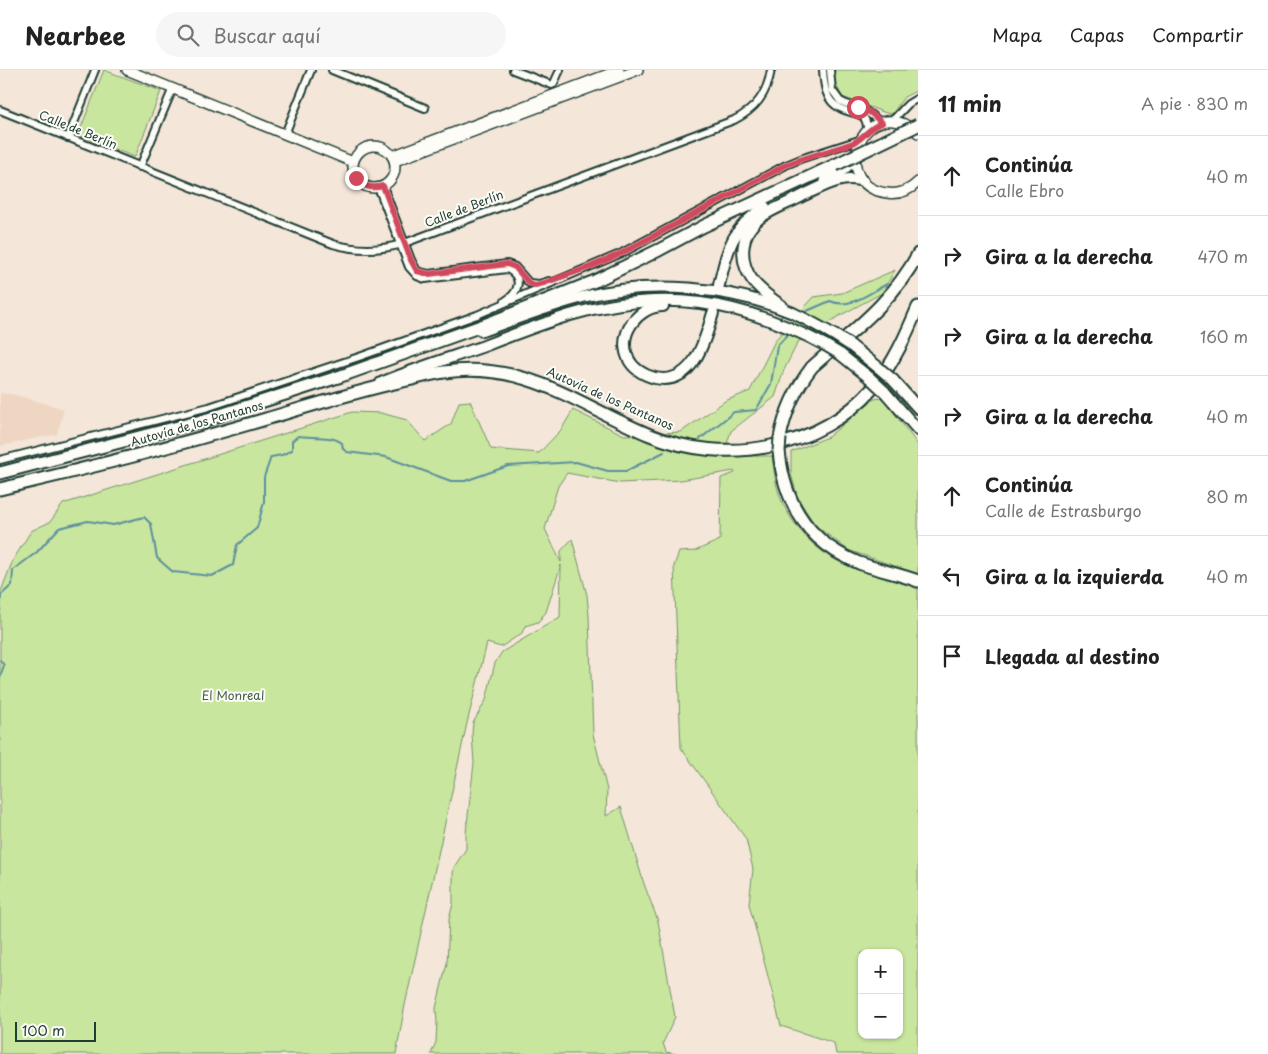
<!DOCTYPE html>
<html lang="es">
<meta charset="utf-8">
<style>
body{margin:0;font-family:"Playpen Sans",sans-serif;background:#f6f6f6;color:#222}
.controls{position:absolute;right:15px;bottom:15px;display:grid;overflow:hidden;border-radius:10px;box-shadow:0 1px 4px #0004}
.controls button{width:45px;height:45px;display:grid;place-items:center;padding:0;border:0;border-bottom:1px solid #e0e0e0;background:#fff;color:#222;font:25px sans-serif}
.scale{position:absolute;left:15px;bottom:12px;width:81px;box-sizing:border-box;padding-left:5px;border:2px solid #1f3d34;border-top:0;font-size:14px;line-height:18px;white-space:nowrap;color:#1f3d34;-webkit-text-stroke:4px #fdfcf7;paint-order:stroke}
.stop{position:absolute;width:15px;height:15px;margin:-11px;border:4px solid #d1495b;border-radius:50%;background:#fff}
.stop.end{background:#d1495b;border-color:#fff;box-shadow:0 1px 5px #0008}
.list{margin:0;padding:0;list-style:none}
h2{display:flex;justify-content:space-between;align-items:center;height:65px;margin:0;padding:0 20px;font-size:21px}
h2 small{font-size:16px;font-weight:400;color:#767676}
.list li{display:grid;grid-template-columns:32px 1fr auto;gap:15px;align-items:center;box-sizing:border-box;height:80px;padding:0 20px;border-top:1px solid #e0e0e0}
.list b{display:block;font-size:19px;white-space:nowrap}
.list p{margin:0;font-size:16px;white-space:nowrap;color:#767676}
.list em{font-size:16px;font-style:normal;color:#767676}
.icon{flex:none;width:28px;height:28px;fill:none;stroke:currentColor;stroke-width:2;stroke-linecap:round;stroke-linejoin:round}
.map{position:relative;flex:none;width:918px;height:984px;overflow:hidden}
header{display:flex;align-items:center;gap:30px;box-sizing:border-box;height:70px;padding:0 25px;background:#fff;border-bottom:1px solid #e0e0e0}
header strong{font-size:24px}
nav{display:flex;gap:28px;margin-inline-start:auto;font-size:18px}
.search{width:350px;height:45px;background:#f6f6f6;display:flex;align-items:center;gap:12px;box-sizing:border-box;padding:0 18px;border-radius:28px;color:#767676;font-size:19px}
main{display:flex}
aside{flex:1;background:#fff}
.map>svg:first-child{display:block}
.built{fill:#eed6c3}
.green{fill:#c8e69e;stroke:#749269;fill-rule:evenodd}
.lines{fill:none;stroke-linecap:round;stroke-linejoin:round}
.stream{stroke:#5d8f9f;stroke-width:2}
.street-casing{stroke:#1f3d34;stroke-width:10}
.secondary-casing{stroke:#1f3d34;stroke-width:12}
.primary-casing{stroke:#1f3d34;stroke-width:14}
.highway-casing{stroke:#1f3d34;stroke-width:15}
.street{stroke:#fdfcf7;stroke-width:6}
.secondary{stroke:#fdfcf7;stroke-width:9}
.primary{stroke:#fdfcf7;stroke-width:10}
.highway{stroke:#fdfcf7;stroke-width:11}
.primary-bridge-casing{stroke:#1f3d34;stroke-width:14;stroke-linecap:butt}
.highway-bridge-casing{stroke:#1f3d34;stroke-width:15;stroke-linecap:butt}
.primary-bridge{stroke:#fdfcf7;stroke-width:10}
.highway-bridge{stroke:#fdfcf7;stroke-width:11}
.route{stroke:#d1495b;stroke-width:6}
.labels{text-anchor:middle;stroke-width:4;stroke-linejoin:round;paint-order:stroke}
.street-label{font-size:12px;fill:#1f3d34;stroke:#fdfcf7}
.park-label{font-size:12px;fill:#415f49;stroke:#fdfcf7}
</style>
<header>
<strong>Nearbee</strong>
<div class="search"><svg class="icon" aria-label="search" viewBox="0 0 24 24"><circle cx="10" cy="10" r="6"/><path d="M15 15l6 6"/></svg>Buscar aquí</div>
<nav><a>Mapa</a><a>Capas</a><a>Compartir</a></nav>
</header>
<main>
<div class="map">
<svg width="918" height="984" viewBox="0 0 918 984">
<rect width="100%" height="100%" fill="#f4e6d8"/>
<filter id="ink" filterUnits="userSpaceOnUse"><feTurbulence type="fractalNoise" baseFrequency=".02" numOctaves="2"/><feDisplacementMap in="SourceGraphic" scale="10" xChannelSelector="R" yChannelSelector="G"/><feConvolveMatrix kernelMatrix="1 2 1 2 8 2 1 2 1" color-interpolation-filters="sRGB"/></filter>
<g filter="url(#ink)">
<polygon class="built" points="0,323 16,325 64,339 57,364 0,376"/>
<g class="green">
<polygon points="104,0 161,21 135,87 78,65"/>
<polygon points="834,0 918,0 918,20 904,27 892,44 886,43 842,27 834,10"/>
<path d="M895,200L882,223L841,245L798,272L784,300L775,327L731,361L723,386H772C774,399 775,412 779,424C790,455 818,485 849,496C872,505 896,509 918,519V984H836L834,973L781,956L749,834L753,799L746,769L681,678L674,496L679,482L695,481L720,470L721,408L735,403L734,401L681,410L620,413L567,403L558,416L545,459L561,492V481L572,469L587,525L589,546L593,664L607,720L606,746L621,737L644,814L658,851L675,947L663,973L666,982L676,984H431L436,972L437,953L436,938L447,893L449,849L453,834V804L454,797L466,779V763L474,693L472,664L473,653L486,630L495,593L502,582L560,547L561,495L546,542L538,552L525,556L522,563L501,577L487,573L467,653L405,935L396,984H0V524L13,490L31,461L50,452L63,434L352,342L381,343L407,350L425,371L451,354L459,332L470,331L491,379L539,383L561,360L573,340L624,365L681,362L725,331L750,321L776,269L814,227L842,223ZM862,883H899V965H862Z"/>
<polygon points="883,328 918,375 918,504 848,480 815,455 798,428 791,404 791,382 828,367 874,329"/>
</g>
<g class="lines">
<g class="stream">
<path d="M804,245L807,241L830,231C850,240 869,223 887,214"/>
<polyline points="700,369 734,342 756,340 771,314 777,276 790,262"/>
<path d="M0,542L1,525L12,515L13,500L37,482L59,458L88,451L113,455L144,447L151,454L157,488L173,502L212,506L233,495L237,475L257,458L264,432V407L271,387L282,385L292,380V371L298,366C312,368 332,365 342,373L343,379L347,382L386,387L451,411H465L508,396L576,392L608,401H626L664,382"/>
<polyline points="0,590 4,595 0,608"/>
</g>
<defs>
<g id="street">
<polyline points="332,0 425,38"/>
<polyline points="513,0 552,15 554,13 560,0"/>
<path d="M823,0C824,14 825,31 840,38C854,46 868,40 867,61"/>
<polyline points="830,0 832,20 840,31 846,34 863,39 882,53"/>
<path d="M0,40L333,174C357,181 378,181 402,174L734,50C756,39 767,24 771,0"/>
<polyline points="892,51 908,34 918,28"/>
<polyline points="285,64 311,0"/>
<polyline points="68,68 95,0"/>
<polyline points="140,97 173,18"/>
<polyline points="383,116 411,190 417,201 429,204 507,194 515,197 529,213 539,214 549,211"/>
<path d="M378,117L409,197L417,206L425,209L507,199C524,207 519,223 505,231"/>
<polyline points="0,390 209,337 362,286 477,245 622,183 786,95 803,88 859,70"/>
</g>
<g id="secondary">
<polyline points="127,0 353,92"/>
<path d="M918,63C865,17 825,115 887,123C899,125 910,120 918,112"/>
<circle cx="374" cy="97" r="21"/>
<polyline points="392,86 619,0"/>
<polyline points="395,91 638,0"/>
</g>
<g id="primary">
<polyline points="825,109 844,99 855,89"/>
<path d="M719,215C728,178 731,159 765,137"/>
<path d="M663,236C639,236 617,263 628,288C633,299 644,305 655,308C693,316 705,271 713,243"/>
<path d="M782,236C772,229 761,221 753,211C738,191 740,162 761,147C774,138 789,133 802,126C822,117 841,104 863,111"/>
<path d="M482,261C516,249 549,236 583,227C649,210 730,216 793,243C808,250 822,258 836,266"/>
<polyline points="850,275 879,298"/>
<polyline points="840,284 870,308"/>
<polyline points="893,310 918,338"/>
<path d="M381,313C414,299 450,288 484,276C512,265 541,254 570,245C663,218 740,230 825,275"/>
<polyline points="884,321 918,360"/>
</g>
<g id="highway">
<path d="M780,368C785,341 795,319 812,297C852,261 891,234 918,184"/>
<path d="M779,381C784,434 809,473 859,493C878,500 899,504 918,511"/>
<polyline points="0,403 205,350 341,306 484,255 595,211 659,180 704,156 835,95"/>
<path d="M0,419C90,398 178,375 266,349C310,336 354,322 399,312C414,309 429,304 444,302C528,291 577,335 650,365C726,396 819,380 874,317C894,293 906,265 918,237"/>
</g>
</defs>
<use href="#street" class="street-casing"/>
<use href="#secondary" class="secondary-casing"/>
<use href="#primary" class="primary-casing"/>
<use href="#highway" class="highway-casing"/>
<use href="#street" class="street"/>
<use href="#secondary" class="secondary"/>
<use href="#primary" class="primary"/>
<use href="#highway" class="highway"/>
<defs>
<g id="primary-bridge">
<polyline points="836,266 850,275"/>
<polyline points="825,275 840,284"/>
<polyline points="879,298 893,310"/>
<polyline points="870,308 884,321"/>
</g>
<g id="highway-bridge">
<polyline points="835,95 918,55"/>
<polyline points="779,381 780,368"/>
</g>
</defs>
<use href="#primary-bridge" class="primary-bridge-casing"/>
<use href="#highway-bridge" class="highway-bridge-casing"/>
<use href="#primary-bridge" class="primary-bridge"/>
<use href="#highway-bridge" class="highway-bridge"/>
</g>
</g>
<g class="lines" filter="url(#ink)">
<path class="route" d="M356,108C364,117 371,119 383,116L411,190L417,201L429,204L507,194L515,197L529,213L535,215L544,213L590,197L622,183L786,95C808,86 831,81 853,73C863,69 868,58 882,53L871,43L858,37"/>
</g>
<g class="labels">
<g class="street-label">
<text transform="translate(78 60) rotate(22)" y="4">Calle de Berlín</text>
<text transform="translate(464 139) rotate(-21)" y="4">Calle de Berlín</text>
<text transform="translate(610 329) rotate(24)" y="4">Autovía de los Pantanos</text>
<text transform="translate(197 354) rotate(-16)" y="4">Autovía de los Pantanos</text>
</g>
<g class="park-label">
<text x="233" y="630">El Monreal</text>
</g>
</g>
</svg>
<div class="controls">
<button>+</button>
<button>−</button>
</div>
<div class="scale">100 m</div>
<div class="stop" style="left:858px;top:37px"></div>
<div class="stop end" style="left:356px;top:108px"></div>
</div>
<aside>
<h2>11 min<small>A pie · 830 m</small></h2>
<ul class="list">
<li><svg class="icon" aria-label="ahead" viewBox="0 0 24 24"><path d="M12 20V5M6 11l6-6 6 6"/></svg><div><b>Continúa</b><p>Calle Ebro</p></div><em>40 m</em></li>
<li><svg class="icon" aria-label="right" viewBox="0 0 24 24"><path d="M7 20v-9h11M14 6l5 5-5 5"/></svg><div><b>Gira a la derecha</b></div><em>470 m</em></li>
<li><svg class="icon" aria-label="right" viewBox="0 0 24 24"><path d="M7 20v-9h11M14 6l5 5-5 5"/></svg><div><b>Gira a la derecha</b></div><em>160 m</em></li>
<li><svg class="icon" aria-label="right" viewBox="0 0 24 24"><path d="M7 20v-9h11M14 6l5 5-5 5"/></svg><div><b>Gira a la derecha</b></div><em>40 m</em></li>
<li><svg class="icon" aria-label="ahead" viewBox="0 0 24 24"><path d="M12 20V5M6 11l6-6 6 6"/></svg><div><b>Continúa</b><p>Calle de Estrasburgo</p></div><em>80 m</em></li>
<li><svg class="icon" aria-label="left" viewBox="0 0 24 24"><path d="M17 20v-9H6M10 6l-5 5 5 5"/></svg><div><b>Gira a la izquierda</b></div><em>40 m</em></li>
<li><svg class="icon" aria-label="arrive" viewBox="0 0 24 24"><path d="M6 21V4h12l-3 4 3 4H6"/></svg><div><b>Llegada al destino</b></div></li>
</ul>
</aside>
</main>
